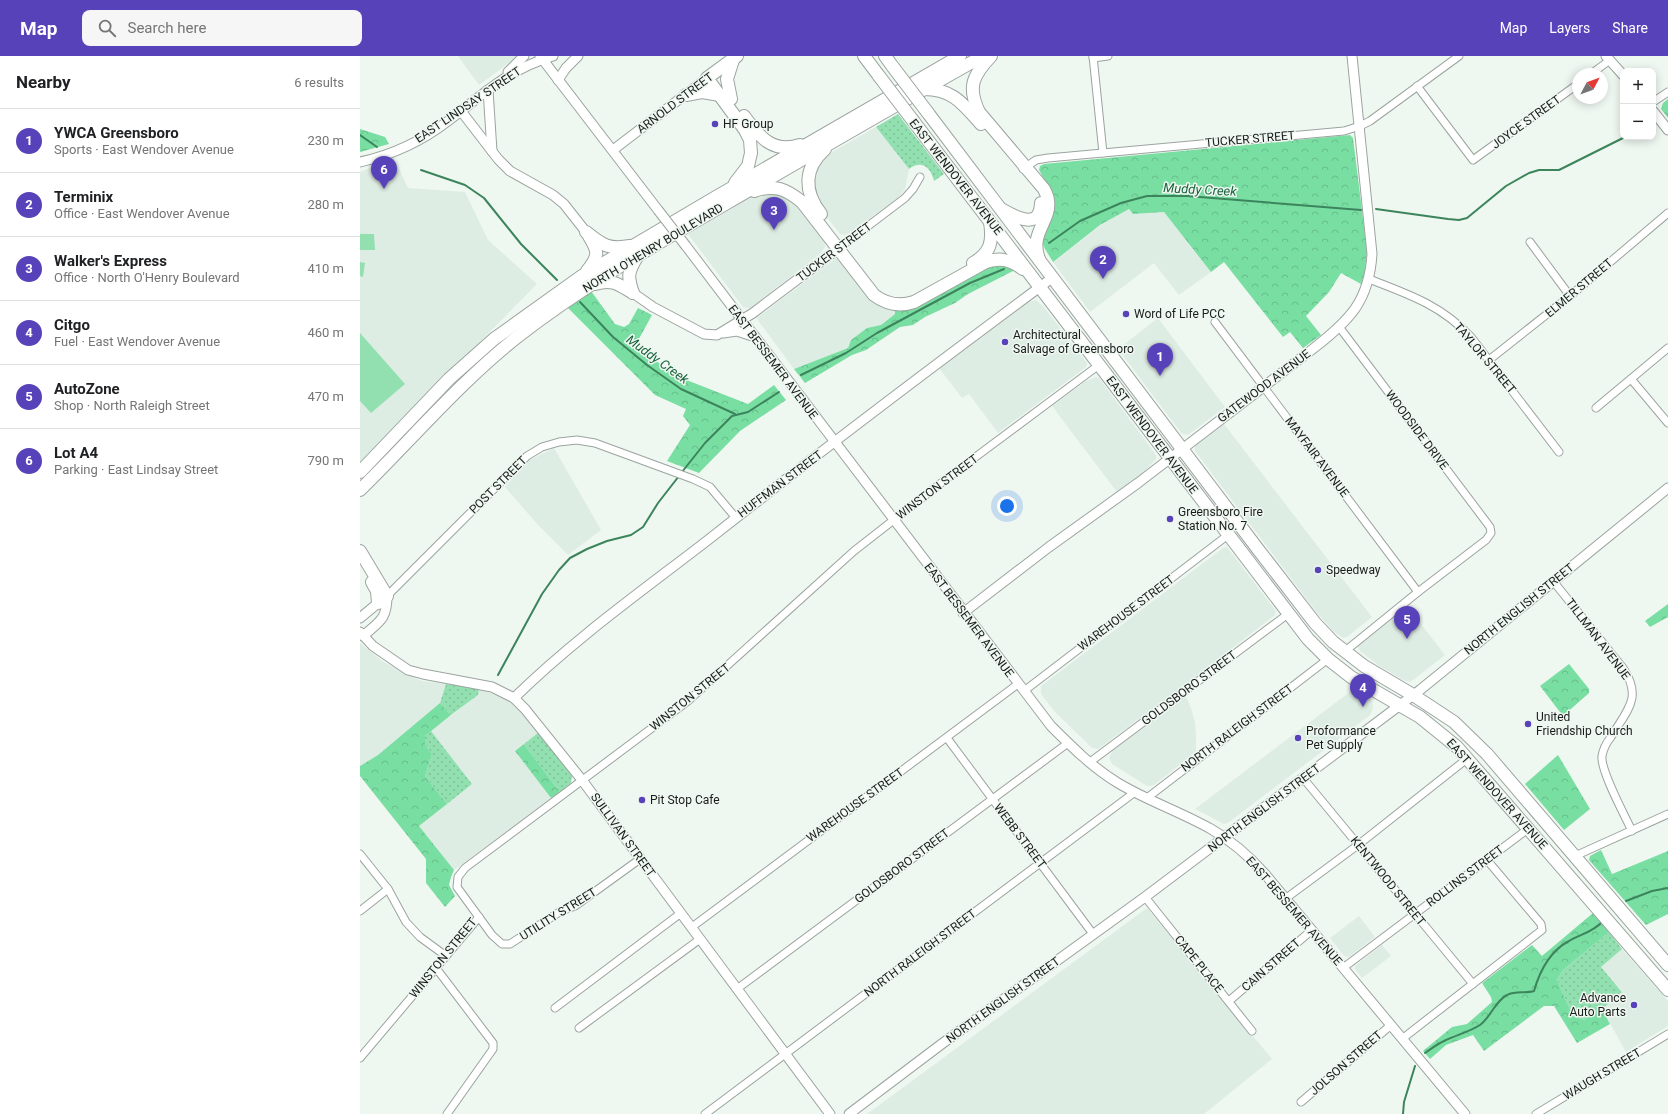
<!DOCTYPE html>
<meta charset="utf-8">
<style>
body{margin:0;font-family:Roboto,sans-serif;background:#f6f6f6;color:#202124}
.controls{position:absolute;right:12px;top:12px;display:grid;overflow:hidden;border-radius:8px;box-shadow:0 2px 10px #0003}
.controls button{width:36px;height:36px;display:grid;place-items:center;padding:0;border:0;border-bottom:1px solid #e0e0e0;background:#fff;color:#202124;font:20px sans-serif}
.compass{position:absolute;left:1212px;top:12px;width:36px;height:36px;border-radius:50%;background:#fff;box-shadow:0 2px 10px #0003;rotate:49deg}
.you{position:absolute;left:647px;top:450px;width:14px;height:14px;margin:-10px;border:3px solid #fff;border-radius:50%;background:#1a73e8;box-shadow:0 0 0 6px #1a73e833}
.badge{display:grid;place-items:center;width:26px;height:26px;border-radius:50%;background:#5742ba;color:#fff;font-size:13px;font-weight:700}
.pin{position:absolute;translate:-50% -33px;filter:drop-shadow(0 1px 2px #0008)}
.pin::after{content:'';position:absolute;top:21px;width:14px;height:12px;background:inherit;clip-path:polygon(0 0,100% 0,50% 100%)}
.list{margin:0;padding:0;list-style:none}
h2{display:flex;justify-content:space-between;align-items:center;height:52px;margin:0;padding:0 16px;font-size:17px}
h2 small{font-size:13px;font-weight:400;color:#757577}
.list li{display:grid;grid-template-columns:26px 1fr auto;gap:12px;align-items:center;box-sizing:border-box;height:64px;padding:0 16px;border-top:1px solid #e0e0e0}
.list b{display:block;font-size:15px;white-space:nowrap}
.list p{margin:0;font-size:13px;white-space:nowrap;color:#757577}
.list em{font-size:13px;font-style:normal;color:#757577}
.icon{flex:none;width:22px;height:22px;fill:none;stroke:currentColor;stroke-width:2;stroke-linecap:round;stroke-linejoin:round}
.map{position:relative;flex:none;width:1308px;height:1058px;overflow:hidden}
header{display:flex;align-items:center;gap:24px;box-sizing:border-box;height:56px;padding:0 20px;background:#5742ba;color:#fff}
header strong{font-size:19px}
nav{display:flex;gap:22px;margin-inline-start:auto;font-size:14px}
.search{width:280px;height:36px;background:#f6f6f6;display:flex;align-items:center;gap:10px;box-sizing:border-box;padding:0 14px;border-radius:8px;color:#757577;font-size:15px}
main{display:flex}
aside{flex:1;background:#fff}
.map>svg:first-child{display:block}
.built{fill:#deede3}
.grass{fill:url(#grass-dots)}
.forest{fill:url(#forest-crowns)}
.pitch{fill:#92e0b0}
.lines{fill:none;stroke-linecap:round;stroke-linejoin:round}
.stream{stroke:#3c845c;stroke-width:2}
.street-casing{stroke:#9ca49f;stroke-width:9}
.secondary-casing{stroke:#9ca49f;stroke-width:11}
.highway-casing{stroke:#9ca49f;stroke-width:14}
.street{stroke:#fff;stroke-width:7}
.secondary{stroke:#fff;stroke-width:9}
.highway{stroke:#fff;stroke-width:12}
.secondary-bridge-casing{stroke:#9ca49f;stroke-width:11;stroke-linecap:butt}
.highway-bridge-casing{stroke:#9ca49f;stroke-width:14;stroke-linecap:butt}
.secondary-bridge{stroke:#fff;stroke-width:9}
.highway-bridge{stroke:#fff;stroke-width:12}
.poi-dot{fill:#5742ba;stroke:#eff7f1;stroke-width:1.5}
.labels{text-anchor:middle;stroke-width:3;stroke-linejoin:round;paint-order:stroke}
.street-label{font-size:12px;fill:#191c1a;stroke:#eff7f1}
.poi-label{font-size:12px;fill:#191c1a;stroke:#eff7f1;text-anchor:start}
.water-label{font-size:13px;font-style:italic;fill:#1a643d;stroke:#eff7f1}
</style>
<header>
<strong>Map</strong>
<div class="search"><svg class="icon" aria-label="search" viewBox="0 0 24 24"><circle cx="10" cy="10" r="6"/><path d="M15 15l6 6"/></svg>Search here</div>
<nav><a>Map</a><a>Layers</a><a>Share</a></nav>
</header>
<main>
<aside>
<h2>Nearby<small>6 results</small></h2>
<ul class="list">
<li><span class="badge">1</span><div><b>YWCA Greensboro</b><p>Sports · East Wendover Avenue</p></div><em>230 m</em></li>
<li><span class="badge">2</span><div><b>Terminix</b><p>Office · East Wendover Avenue</p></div><em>280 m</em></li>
<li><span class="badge">3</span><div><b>Walker's Express</b><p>Office · North O'Henry Boulevard</p></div><em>410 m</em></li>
<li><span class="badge">4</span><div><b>Citgo</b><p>Fuel · East Wendover Avenue</p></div><em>460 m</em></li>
<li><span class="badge">5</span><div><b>AutoZone</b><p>Shop · North Raleigh Street</p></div><em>470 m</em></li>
<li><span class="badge">6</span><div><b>Lot A4</b><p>Parking · East Lindsay Street</p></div><em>790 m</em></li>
</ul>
</aside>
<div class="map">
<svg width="1308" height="1058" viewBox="0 0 1308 1058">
<defs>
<pattern id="grass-dots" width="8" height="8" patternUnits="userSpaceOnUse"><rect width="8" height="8" fill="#92e0b0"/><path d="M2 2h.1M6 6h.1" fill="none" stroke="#7dc097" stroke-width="1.8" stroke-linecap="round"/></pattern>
<pattern id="forest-crowns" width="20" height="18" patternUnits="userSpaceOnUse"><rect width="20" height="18" fill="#79dea2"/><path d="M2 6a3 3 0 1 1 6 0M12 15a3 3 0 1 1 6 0" fill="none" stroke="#68be8b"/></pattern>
</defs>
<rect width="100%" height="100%" fill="#eff7f1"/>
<g class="built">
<polygon points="98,0 158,0 119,29"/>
<polygon points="516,71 549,113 545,133 539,141 488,178 483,179 480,178 455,146 452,121 459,106 467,99"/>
<polygon points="34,102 48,132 105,136 128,184 177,228 0,408 0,116"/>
<polygon points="409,135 434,143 465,182 465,191 460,198 390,252 387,252 383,251 328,178 399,137"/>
<polygon points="769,153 773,158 804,156 851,216 819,239 794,207 730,256 693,206 741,169"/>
<polygon points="475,203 478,203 535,253 535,258 521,269 507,272 491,284 488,292 434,313 397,263 398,261"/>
<polygon points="676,244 683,250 727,307 726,311 638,377 609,338 602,342 579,312 665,247"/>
<polygon points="798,262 865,351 828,379 822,378 758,293"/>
<polygon points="736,321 739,322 796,399 796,403 783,417 757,436 692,350 726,325"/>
<polygon points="864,368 1012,561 987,581 983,582 973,575 957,557 835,395 835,390"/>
<polygon points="194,392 241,474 208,499 178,469 145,431 166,406"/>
<polygon points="867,491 916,555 915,559 829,626 738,693 732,692 694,655 681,638 681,630 863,492"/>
<polygon points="1047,550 1085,599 1053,624 1049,626 1043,624 1018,609 1000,595 998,590 1000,586"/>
<polygon points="0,587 22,605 46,618 62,625 86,628 80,647 18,699 0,710"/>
<polygon points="995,632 1012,645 1013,652 1010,659 868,767 864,768 835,753"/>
<polygon points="119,633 139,640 150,646 161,656 179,676 155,695 191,742 94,814 59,770 112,728 71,675 118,639"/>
<polygon points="826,641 831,652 835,666 836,679 836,696 794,729 790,730 787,730 752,708 749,702 752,695"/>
<polygon points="787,852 912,1003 844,1058 507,1058"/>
<polygon points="999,860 1015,881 989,901 984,900 970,882"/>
<polygon points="1022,889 1031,900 1002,922 995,913 995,910"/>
<polygon points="1262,893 1308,945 1308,970 1266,996 1242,953 1262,935 1241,911"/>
</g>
<g class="grass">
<path d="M538,58L584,118L574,125C571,112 562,103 549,113L516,71Z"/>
<polygon points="86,628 119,633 118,639 91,659 80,647"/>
<polygon points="71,675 112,728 87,748 65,720 72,698 65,689 65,680"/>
<polygon points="179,676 212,720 211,727 200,736 164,688"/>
<polygon points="1249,876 1262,893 1241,911 1262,936 1242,953 1224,964 1213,960 1197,924 1203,914"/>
</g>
<g class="forest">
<polygon points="1308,43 1308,62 1301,53 1303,47"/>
<polygon points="0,73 25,81 29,88 0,96"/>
<polygon points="990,79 993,82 1007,195 1005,215 1001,228 981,217 969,236 946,260 961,279 943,292 930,276 923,281 864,206 851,216 804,156 773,158 769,153 740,169 693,206 685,193 681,183 687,128 679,114 680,110 684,108"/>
<polygon points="637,207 655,214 608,238 595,247 565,261 553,269 540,271 506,294 492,299 445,327 434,313 488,292 491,284 507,272 521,269 535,258 535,253"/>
<polygon points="231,235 255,268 264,271 269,268 278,252 292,259 275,290 313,317 321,317 329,325 388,348 414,329 426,344 380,375 339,417 307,405 330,369 323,360 326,353 295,339 208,252"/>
<polygon points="1308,548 1308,561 1290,571 1285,565"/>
<polygon points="1209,608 1229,633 1229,637 1203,660 1180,630"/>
<polygon points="80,647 91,659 65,680 65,689 72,698 65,720 87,748 59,770 94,814 91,821 89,829 95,840 85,851 66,827 66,803 0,720 0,710 18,699"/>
<polygon points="164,688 200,736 191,742 155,695"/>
<polygon points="1198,699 1230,753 1204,774 1165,728"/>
<polygon points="1241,794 1252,818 1308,795 1308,858 1286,869 1229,804 1230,800"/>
<polygon points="1233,857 1249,876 1203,914 1197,924 1213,960 1224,964 1242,953 1250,968 1217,987 1194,950 1184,950 1124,995 1113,979 1086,989 1070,1003 1063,995 1092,971 1107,968 1132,946 1131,941 1122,927 1172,889 1182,900"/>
</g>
<g class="pitch">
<polygon points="0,178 14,178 15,194 0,194"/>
<polygon points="0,206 5,207 3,221 0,220"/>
<polygon points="0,277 45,328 11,357 0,345"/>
</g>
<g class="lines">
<g class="stream">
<polyline points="1293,69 1295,69"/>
<polyline points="0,79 17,91"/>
<polyline points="61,114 105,129 124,142 161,188 197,224"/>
<polyline points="1016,153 1088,163 1099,164 1107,162 1146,130 1169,117 1179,114 1199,114 1265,81"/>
<polyline points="689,187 720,165 761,147 787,140 827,140 1001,154"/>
<polyline points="220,246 253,281 287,309 321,333 375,358"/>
<polyline points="441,319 486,297 517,277 610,227 644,213"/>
<polyline points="322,416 345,387 372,360 388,356 419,336"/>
<polyline points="138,619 182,538 199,514 210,502 227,493 247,485 271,479 283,471 298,447 319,420"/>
<polyline points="1266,845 1292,835 1308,832"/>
<path d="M1065,997C1071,993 1077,988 1084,985C1096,979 1109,976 1120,969C1131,961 1135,945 1147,939C1156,934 1166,938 1174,935C1180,914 1190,895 1209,885C1221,878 1233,876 1242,866"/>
<polyline points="1043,1058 1044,1046 1055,1010"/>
</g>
<defs>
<g id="street">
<polyline points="733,0 743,97"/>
<polyline points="733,2 748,0"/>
<polyline points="1231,18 1250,4"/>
<polyline points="1057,30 1113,104 1218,28"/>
<polyline points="1293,46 1308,36"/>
<polyline points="663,113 676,104 688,102 984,75 1000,70 1010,65 1099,0"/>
<polyline points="1170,186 1210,240"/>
<polyline points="483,189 545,142 553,133 560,121"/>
<path d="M1009,223C1048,238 1081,249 1111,281L1199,396"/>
<polyline points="855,266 1058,536"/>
<polyline points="980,272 1130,471 1131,477 1126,484 1058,536 984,596"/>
<polyline points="1129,304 1210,240 1308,157"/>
<polyline points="1271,323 1308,367"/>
<polyline points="1236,352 1308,292"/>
<path d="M1193,525L1263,612C1283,642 1267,654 1251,681C1247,686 1243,694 1242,700C1240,714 1265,760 1272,775"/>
<polyline points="27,540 167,400 182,391 199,386 217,384 235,387 333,423 350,431 376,462"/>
<polyline points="664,635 868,479"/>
<polyline points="587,682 733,878"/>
<polyline points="730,706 928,558"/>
<polyline points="943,722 1113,928"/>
<polyline points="787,742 968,603"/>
<polyline points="0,798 28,833 46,866 60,881 86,900"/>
<polyline points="1215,800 1308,758"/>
<polyline points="280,803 215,850 201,855 150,888 142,888 132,879 97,831 98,821 105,812 328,645 494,495 590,420 739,309"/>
<polyline points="785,841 892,975"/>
<polyline points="925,843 998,789 1108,702"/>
<polyline points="0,855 28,833"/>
<polyline points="332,871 658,628"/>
<polyline points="76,912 133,987 133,993 87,1058"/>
<polyline points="983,912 1169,772"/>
<polyline points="377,933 708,687"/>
<polyline points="869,945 952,874"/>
<polyline points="195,952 321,857"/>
<polyline points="219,972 340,883"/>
<polyline points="1042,983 1182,874 1181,868 1127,804"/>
<polyline points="0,1002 119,861"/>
<polyline points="941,1046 1031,969"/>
<polyline points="345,1058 775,736"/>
<polyline points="1176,1058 1308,978"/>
</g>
<g id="secondary">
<polyline points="180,0 298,154"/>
<polyline points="1246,0 1263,19"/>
<polyline points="148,16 164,0"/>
<polyline points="198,24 206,12 218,0"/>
<polyline points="128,34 132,95"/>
<polyline points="101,55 138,103 150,115 193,139 204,148 226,176"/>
<polyline points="1293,55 1308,74"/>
<polyline points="253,94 347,22"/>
<path d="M0,106C32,99 62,85 88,65C124,38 149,13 193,0"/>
<path d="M326,190L691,670C712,691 733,712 758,727C788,745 821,756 851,773C872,785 889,800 905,818L1105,1058"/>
<polyline points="273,237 293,251 344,278 357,279 393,257 483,189"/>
<polyline points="363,277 377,275 395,281"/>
<path d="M603,557L689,491L778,427L954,292C990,264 1009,245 1012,198L992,0"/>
<polyline points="0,562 23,543"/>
<polyline points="0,576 13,590 48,614 63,618 132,631 154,642 165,653 222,724 470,1058"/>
<path d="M3,580C20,565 27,563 27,540"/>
<path d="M154,642C213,584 282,535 348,484C461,395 576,308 692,222"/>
<polyline points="489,1058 583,987 785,841 1060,634 1308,432"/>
</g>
<g id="highway">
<polyline points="504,0 519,20"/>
<polyline points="525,0 533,11"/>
<path d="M631,0C613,19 607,31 619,56L684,133C686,137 688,141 688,145C691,165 669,177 679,203"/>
<path d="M564,33C593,33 603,48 621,68"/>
<polyline points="326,39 342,36 360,39"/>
<polyline points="371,43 367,23 373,4"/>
<polyline points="568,57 897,492 955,567 973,586 1004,610 1053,639 1094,666 1127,698 1308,909"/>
<path d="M384,60C399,80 412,98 440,89"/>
<polyline points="554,66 948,583 968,603 991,621 1060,661 1097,691 1308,934"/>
<polyline points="375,127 388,110 391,97 390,84 385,74 347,22 377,0"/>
<path d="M394,135C415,128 426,133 442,146L514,239C526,248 539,251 554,246L626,206C641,201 650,204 663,213"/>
<path d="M643,154C657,162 680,174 681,147"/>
<path d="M461,158C444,136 443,113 465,93"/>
<path d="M226,176C242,189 249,194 270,190"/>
<path d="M613,207C631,197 633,185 630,166"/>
<path d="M227,215C239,200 239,196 229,180"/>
<path d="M235,228C253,223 258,228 273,237"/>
<path d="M273,237C267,220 268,216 277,201"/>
<polyline points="0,416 89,323 134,283 222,220 356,141 600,0"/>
<path d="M0,434C52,383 99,327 157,281C222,230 295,189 367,147C452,98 537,48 623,0"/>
<polyline points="0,495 27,540"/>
<polyline points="12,526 17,535 18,547"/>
</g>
</defs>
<use href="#street" class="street-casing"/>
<use href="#secondary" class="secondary-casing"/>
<use href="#highway" class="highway-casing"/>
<use href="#street" class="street"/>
<use href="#secondary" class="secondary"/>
<use href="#highway" class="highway"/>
<defs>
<polyline id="secondary-bridge" points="298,154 326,190"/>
<g id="highway-bridge">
<polyline points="533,11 568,57"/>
<polyline points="519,20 554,66"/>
</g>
</defs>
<use href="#secondary-bridge" class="secondary-bridge-casing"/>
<use href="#highway-bridge" class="highway-bridge-casing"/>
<use href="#secondary-bridge" class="secondary-bridge"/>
<use href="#highway-bridge" class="highway-bridge"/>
</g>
<g class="poi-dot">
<circle cx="355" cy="68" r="4"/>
<circle cx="766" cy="258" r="4"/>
<circle cx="645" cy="286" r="4"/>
<circle cx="810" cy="463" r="4"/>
<circle cx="958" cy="514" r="4"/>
<circle cx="1168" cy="668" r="4"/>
<circle cx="938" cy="682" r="4"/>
<circle cx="282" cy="744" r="4"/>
<circle cx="1274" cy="949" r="4"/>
</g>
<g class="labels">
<g class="street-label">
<text transform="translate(315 47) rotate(-37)" y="4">ARNOLD STREET</text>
<text transform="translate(108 49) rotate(-34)" y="4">EAST LINDSAY STREET</text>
<text transform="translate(1166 66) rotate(-36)" y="4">JOYCE STREET</text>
<text transform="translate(890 83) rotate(-5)" y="4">TUCKER STREET</text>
<text transform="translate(596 121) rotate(52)" y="4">EAST WENDOVER AVENUE</text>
<text transform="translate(293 192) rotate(-31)" y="4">NORTH O'HENRY BOULEVARD</text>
<text transform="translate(474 196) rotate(-37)" y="4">TUCKER STREET</text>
<text transform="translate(1219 232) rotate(-40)" y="4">ELMER STREET</text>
<text transform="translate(1125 302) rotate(50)" y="4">TAYLOR STREET</text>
<text transform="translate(413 306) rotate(53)" y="4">EAST BESSEMER AVENUE</text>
<text transform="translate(904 330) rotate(-37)" y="4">GATEWOOD AVENUE</text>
<text transform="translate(1057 374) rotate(53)" y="4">WOODSIDE DRIVE</text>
<text transform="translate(792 379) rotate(53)" y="4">EAST WENDOVER AVENUE</text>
<text transform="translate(957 401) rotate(53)" y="4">MAYFAIR AVENUE</text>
<text transform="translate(420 428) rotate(-37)" y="4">HUFFMAN STREET</text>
<text transform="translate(138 429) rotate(-45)" y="4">POST STREET</text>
<text transform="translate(577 431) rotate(-37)" y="4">WINSTON STREET</text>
<text transform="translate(1159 553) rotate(-39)" y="4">NORTH ENGLISH STREET</text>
<text transform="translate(766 557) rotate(-37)" y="4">WAREHOUSE STREET</text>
<text transform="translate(609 564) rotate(53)" y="4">EAST BESSEMER AVENUE</text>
<text transform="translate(1238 583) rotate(53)" y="4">TILLMAN AVENUE</text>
<text transform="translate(829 632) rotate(-37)" y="4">GOLDSBORO STREET</text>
<text transform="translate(330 641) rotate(-39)" y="4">WINSTON STREET</text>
<text transform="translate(877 672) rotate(-37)" y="4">NORTH RALEIGH STREET</text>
<text transform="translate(1137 738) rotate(48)" y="4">EAST WENDOVER AVENUE</text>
<text transform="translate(495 749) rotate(-36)" y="4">WAREHOUSE STREET</text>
<text transform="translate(904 752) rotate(-37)" y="4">NORTH ENGLISH STREET</text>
<text transform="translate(263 779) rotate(54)" y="4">SULLIVAN STREET</text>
<text transform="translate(660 780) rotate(53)" y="4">WEBB STREET</text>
<text transform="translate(542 810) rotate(-37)" y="4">GOLDSBORO STREET</text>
<text transform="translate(1105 820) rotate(-37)" y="4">ROLLINS STREET</text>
<text transform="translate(1028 825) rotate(51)" y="4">KENTWOOD STREET</text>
<text transform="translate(934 855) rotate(49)" y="4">EAST BESSEMER AVENUE</text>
<text transform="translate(198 858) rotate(-32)" y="4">UTILITY STREET</text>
<text transform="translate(560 897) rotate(-37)" y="4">NORTH RALEIGH STREET</text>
<text transform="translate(83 902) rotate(-51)" y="4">WINSTON STREET</text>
<text transform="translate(839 908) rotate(51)" y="4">CAPE PLACE</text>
<text transform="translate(911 909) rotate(-41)" y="4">CAIN STREET</text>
<text transform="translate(643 944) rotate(-36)" y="4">NORTH ENGLISH STREET</text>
<text transform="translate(986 1007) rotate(-41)" y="4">JOLSON STREET</text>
<text transform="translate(1242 1018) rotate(-31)" y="4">WAUGH STREET</text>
</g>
<g class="poi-label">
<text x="363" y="72">HF Group</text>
<text x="774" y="262">Word of Life PCC</text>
<text x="653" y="283">Architectural<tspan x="653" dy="14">Salvage of Greensboro</tspan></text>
<text x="818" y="460">Greensboro Fire<tspan x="818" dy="14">Station No. 7</tspan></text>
<text x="966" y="518">Speedway</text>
<text x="1176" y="665">United<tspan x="1176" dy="14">Friendship Church</tspan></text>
<text x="946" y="679">Proformance<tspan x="946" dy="14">Pet Supply</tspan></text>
<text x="290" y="748">Pit Stop Cafe</text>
<text x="1266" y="946" text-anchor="end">Advance<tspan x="1266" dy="14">Auto Parts</tspan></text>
</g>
<g class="water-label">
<text transform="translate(840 133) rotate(3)" y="5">Muddy Creek</text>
<text transform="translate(298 303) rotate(36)" y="5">Muddy Creek</text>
</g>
</g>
</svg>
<div class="controls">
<button>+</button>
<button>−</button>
</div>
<svg class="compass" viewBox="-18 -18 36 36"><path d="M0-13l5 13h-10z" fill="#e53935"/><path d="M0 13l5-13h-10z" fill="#757577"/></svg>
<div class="you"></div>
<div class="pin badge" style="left:800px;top:320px">1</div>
<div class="pin badge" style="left:743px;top:223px">2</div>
<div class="pin badge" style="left:414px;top:174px">3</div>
<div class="pin badge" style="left:1003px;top:651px">4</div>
<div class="pin badge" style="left:1047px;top:583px">5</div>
<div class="pin badge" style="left:24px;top:133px">6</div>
</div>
</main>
